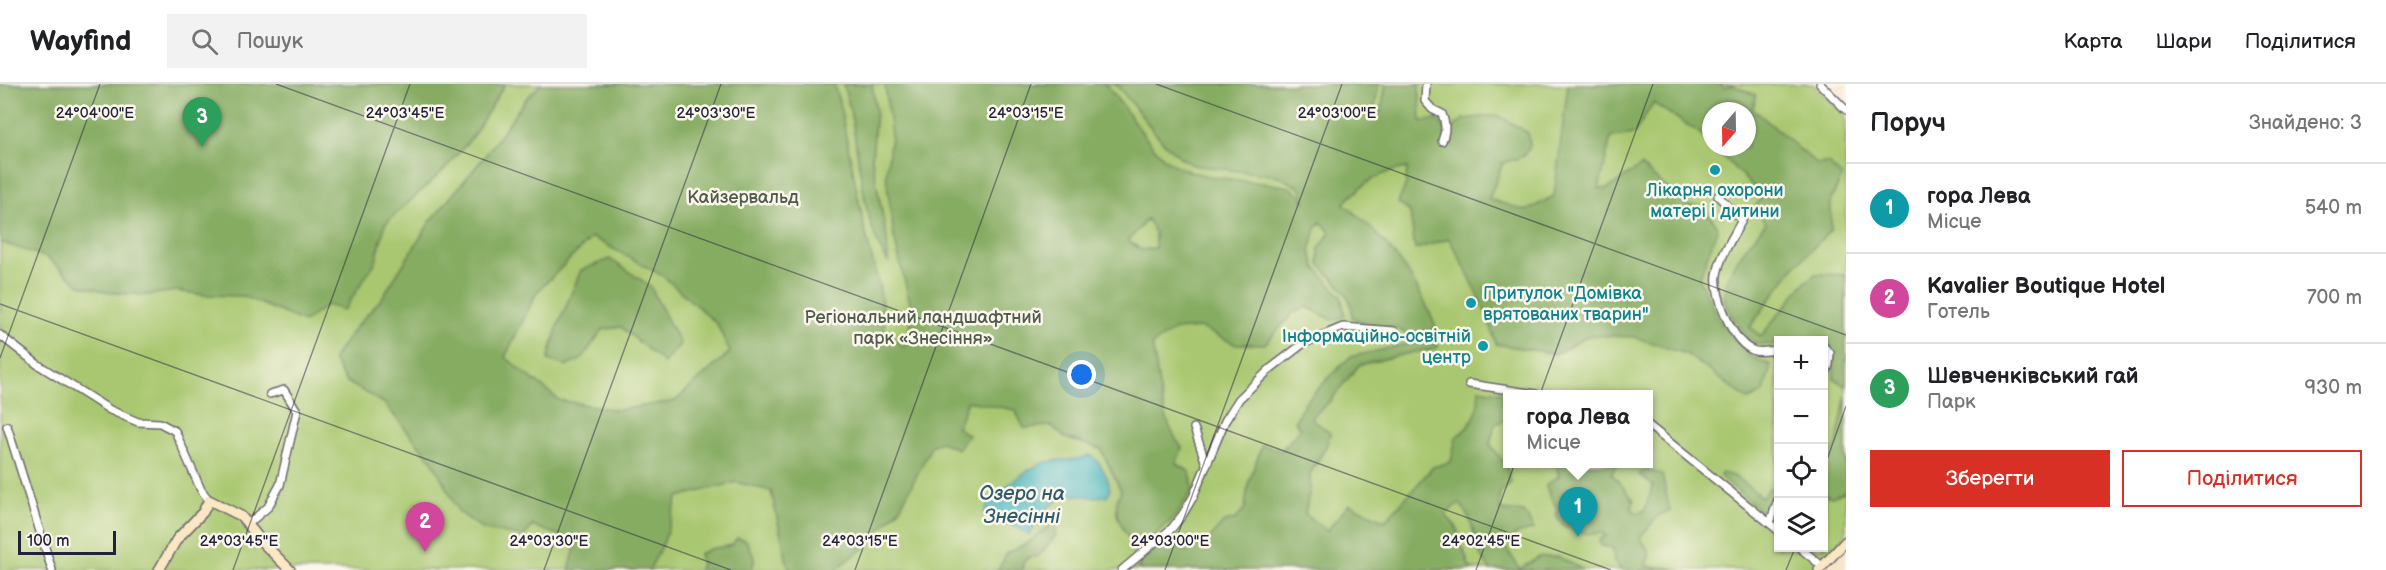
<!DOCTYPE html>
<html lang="uk">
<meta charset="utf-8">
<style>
body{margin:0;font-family:"Balsamiq Sans",sans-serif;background:#f2f2f2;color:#202124}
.controls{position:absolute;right:18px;bottom:18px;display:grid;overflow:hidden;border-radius:0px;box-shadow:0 2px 4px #0004}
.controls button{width:54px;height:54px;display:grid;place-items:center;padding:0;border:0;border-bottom:2px solid #e0e0e0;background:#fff;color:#202124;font:30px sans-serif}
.compass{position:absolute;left:1702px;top:18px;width:54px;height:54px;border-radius:50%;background:#fff;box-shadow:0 2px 4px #0004;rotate:200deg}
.scale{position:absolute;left:18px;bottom:15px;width:98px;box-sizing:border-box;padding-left:6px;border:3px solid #22223b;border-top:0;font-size:16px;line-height:21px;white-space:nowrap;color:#22223b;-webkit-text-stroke:4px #fbf7ec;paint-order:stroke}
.you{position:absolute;left:1082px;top:291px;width:21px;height:21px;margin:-15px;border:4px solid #fff;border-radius:50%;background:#1a73e8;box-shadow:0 0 0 9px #1a73e833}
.badge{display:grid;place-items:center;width:39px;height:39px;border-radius:50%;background:#d93025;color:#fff;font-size:20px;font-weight:700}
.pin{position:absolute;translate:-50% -50px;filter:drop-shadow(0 2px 3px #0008)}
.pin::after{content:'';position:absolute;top:32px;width:21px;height:18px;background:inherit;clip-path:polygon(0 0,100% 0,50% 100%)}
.popup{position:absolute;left:1503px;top:306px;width:150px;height:78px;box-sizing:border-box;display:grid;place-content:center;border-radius:0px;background:#fff;filter:drop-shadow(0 2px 4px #0005);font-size:20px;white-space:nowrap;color:#757577}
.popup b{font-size:22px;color:#202124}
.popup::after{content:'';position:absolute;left:50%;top:100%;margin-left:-12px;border:12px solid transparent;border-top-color:#fff}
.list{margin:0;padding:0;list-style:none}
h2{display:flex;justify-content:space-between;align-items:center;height:78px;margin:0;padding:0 24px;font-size:26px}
h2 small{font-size:20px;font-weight:400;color:#757577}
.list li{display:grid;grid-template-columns:39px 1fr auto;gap:18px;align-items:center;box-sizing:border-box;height:90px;padding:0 24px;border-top:2px solid #e0e0e0}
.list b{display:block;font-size:22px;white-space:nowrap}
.list p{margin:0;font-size:20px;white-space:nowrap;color:#757577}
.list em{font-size:20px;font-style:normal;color:#757577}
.actions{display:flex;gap:12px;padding:18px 24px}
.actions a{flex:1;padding:14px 0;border:2px solid #d93025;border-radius:0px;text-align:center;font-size:21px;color:#d93025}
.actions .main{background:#d93025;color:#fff}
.icon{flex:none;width:33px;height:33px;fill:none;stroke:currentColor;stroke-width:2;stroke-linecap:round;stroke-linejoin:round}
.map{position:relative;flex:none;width:1846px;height:486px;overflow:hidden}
header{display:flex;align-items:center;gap:36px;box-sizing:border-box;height:84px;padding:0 30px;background:#fff;border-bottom:2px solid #e0e0e0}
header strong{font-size:28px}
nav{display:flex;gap:33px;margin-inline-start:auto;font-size:21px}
.search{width:420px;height:54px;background:#f2f2f2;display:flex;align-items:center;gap:15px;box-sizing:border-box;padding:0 21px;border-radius:0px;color:#757577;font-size:22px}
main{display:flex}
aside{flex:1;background:#fff}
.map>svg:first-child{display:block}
.green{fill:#a9c76f;stroke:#667455;stroke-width:1.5;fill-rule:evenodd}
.forest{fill:#86ac62;stroke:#54674e;stroke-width:1.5;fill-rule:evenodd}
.water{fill:#41b1b9;stroke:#326a7a;stroke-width:1.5}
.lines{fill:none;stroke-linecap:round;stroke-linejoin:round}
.street-casing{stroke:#6c666e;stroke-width:10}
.secondary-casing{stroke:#6c666e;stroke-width:12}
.street{stroke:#fff;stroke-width:7}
.secondary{stroke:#fae7c3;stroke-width:9}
.ticks{fill:none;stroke:#22223b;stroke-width:1.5;stroke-opacity:0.45}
.culture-dot{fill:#0f9aa8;stroke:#fbf7ec;stroke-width:2}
.labels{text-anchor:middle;stroke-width:5;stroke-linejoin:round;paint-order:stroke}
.culture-label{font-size:18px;fill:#0d838f;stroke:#fbf7ec}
.park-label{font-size:18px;fill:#515c4d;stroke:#fbf7ec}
.water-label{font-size:20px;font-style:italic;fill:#2e5b6d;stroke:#fbf7ec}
.ticks-label{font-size:15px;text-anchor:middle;fill:#22223b;stroke:#fbf7ec;stroke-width:5;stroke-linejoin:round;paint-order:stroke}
</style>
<header>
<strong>Wayfind</strong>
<div class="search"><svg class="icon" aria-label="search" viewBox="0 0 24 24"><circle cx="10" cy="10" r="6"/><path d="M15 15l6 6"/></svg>Пошук</div>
<nav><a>Карта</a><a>Шари</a><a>Поділитися</a></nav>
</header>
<main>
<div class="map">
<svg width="1846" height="486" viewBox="0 0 1846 486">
<rect width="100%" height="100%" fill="#fbf7ec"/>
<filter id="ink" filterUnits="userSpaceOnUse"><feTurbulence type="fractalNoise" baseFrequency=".0167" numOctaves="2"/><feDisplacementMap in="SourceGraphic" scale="12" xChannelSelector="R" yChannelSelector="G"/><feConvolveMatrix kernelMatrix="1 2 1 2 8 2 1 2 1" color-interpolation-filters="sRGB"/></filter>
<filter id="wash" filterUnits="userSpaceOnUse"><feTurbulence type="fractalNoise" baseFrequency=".008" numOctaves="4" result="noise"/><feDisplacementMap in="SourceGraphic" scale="24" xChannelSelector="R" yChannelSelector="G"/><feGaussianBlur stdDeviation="1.35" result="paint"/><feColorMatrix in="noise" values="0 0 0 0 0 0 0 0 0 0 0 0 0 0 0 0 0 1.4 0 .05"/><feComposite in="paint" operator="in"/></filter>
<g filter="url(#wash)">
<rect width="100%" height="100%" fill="#f6e4cc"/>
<path class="green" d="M0,0H1813L1846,32V451L1814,486H0ZM1711,27H1747V63H1711ZM1778,256H1824V464H1778ZM1508,310H1648V380H1508Z"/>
<g class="forest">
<polygon points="0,0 505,0 473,52 445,85 385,140 376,177 344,226 327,221 304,238 243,212 205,211 176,207 147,211 111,209 80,201 46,173 0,158"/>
<path d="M541,0H834L840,22L865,147L880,206L885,248L903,263L911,255V223L894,153L886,91L891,52L885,0H1105C1125,22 1142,53 1163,73C1190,98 1254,95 1289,103L1299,110L1305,119L1302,105L1279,92L1193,81C1158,63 1142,27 1115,0H1379L1374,27L1381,28L1386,0H1419L1421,37L1438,36L1447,49L1464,35L1498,31L1528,49L1530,62L1524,72L1503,79L1489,115L1526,127L1554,112L1568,0H1592L1595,2L1596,0H1720L1724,4L1732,1L1756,11L1753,25L1817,80L1828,79L1842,93L1831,116V146L1794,183L1750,243L1761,252L1801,203L1815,190L1846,191V303L1834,294L1833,270L1827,255L1778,256V260C1756,262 1753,261 1740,243C1733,234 1724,223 1724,210C1724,187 1752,156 1766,139L1753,125L1763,112L1713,63H1747V27H1711V61L1697,47L1653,19L1634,50L1611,53L1599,104L1607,105L1641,82L1688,122H1702L1718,143L1699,195L1721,239L1749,272L1771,281L1764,308L1749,316L1686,270L1634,253L1590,251L1556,270L1496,260C1486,224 1468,188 1449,155L1415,165L1410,128L1398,119L1406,100L1407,84C1379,88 1363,99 1344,120C1385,153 1417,194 1436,244L1417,255L1396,244L1368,242L1352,233C1355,212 1333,195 1319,180V165L1330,148L1321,138L1316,144L1310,167L1316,184L1341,212L1345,232L1333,236L1307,223L1293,229L1265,260H1235L1201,244L1174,246L1152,261C1160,297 1159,334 1182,364L1176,379L1190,388L1193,405L1176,432L1136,467C1125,447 1108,428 1121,407L1101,365L1065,354L1052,342L1024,344L1015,326L968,317L957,343L968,351L958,365L941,358L932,361L900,424L866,462L835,486H789L771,407L736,398L678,413L663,460L649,486H569L577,457L532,442L524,453L484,446L459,428L433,378L384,319L345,297L333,275L355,244L382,214L430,138L485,72L525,16ZM1147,135L1155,149V164L1142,166L1128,157ZM592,153L663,192L717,240L730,268L675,317L617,326L559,316L505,273L537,208Z"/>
<path d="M843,0H872L876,27L872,75L887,154L888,178C857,134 861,51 843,0Z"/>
<polygon points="610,175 650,202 680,260 664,279 621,243 602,246 582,275 567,282 548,276 557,244 581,186"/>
<path d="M1436,257L1438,263L1432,266L1414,268L1359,281L1330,317L1311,334L1330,349L1326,363L1310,390V405L1305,430L1327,447L1349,420L1385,437L1433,383L1451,378L1456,353C1476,339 1478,328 1479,305L1514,310H1508L1507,335L1495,340L1490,360L1507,383L1511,399L1500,408V426L1524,428L1534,445L1517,450L1504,461L1520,485L1539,473H1559L1583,486H1491C1469,463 1480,442 1459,419L1445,431L1456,442L1469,482L1474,486H1143L1137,483L1163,458L1186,467L1210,454L1223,439L1237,434L1245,424L1248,401L1262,361L1281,367L1300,345L1295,337L1304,319L1350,273L1408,260Z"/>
<polygon points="1846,311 1846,407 1832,413 1824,410 1824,387 1828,372 1836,362"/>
<path d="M1556,380H1618L1611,389L1634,416L1632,425L1637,429L1645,426L1653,402L1639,390L1647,386L1662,390L1670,427L1659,431L1640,453L1650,469L1646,482C1658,485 1667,481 1679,486H1621L1614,477L1613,464L1602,462L1599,457L1601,454L1606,452L1602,449C1587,452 1563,447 1556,432L1558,425L1549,411L1546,401L1559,392Z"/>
<polygon points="1721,389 1734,392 1762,413 1769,404 1778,404 1778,413 1771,432 1764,430 1720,392"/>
<polygon points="1056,437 1056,451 1038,473 1030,473 1023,478 1023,486 998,486 1007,469 1026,460"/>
<polygon points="737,454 746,456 755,475 751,486 699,486 701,479 699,470 710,465 732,461"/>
</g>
<path class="water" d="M1089,371C1099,375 1110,395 1110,407L1107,412L1093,413L1068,410L1051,421L1029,451L1013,441L984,430C985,415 1029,384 1043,379C1061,373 1074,379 1089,371Z"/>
</g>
<g filter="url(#ink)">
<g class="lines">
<defs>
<g id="street">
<path d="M1426,0L1425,17L1432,25L1442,30C1446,40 1446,47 1442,57"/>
<polyline points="1820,0 1846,26"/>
<path d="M1718,112L1742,136C1733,153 1720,172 1717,191C1714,212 1733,261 1755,267C1762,269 1771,266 1778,266"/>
<polyline points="0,251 37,280 110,326 138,338 160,339 175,347 201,406 209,416"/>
<polyline points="1824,263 1830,269 1829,281 1824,294"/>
<polyline points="1469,300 1536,310"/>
<polyline points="1648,341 1778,446"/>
<polyline points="7,342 52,486"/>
<polyline points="1194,344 1206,380"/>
<polyline points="1770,439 1778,416"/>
<polyline points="248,440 268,423 280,401 297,327 284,306 270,310"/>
<polyline points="1800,464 1822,482"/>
<polyline points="1122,486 1172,444 1183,430 1193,413 1225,337 1239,315 1270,285 1304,259 1343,243 1394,247"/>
</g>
<g id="secondary">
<polyline points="159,486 177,455 203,428 209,416 241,432 263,459 290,486"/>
<polyline points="1819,486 1846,457"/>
</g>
</defs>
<use href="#street" class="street-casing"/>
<use href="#secondary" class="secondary-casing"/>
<use href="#street" class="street"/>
<use href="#secondary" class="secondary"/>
</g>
</g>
<path class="ticks" d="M276,0L1611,486M1156,0L1846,251M0,220L731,486M0,274L100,0M1824,384L1846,322M233,486L410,0M544,486L721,0M855,486L1031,0M1165,486L1342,0M1476,486L1653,0M1786,486L1795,464"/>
<g class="culture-dot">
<circle cx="1715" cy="86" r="6"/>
<circle cx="1471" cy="219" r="6"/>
<circle cx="1483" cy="262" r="6"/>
</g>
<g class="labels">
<g class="culture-label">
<text x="1715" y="112">Лікарня охорони<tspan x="1715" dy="21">матері і дитини</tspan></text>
<text x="1483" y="215" text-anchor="start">Притулок "Домівка<tspan x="1483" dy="21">врятованих тварин"</tspan></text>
<text x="1471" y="258" text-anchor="end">Інформаційно-освітній<tspan x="1471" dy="21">центр</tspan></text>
</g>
<g class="park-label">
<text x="743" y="119">Кайзервальд</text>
<text x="923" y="239">Регіональний ландшафтний<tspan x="923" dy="21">парк «Знесіння»</tspan></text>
</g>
<g class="water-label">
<text x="1022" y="416">Озеро на<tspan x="1022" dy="23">Знесінні</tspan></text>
</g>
</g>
<g class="ticks-label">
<text x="95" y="34">24°04'00"E</text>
<text x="405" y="34">24°03'45"E</text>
<text x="716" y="34">24°03'30"E</text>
<text x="1026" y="34">24°03'15"E</text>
<text x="1337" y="34">24°03'00"E</text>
<text x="239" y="462">24°03'45"E</text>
<text x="549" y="462">24°03'30"E</text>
<text x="860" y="462">24°03'15"E</text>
<text x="1170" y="462">24°03'00"E</text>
<text x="1481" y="462">24°02'45"E</text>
</g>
</svg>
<div class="controls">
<button>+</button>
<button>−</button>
<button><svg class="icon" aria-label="locate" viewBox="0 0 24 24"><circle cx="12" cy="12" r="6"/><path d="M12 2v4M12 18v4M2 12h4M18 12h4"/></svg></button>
<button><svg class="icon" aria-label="layers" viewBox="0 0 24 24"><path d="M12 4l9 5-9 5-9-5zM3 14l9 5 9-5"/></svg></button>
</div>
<svg class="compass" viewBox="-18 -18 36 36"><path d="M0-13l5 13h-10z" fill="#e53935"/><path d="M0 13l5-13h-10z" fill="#757577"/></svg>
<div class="scale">100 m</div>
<div class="you"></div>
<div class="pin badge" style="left:1578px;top:453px;background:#0f9aa8">1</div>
<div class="popup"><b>гора Лева</b>Місце</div>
<div class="pin badge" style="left:425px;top:468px;background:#d1479c">2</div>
<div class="pin badge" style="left:202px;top:63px;background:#2e9e5b">3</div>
</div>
<aside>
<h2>Поруч<small>Знайдено: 3</small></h2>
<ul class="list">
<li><span class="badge" style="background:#0f9aa8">1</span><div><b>гора Лева</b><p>Місце</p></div><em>540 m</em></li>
<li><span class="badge" style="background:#d1479c">2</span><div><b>Kavalier Boutique Hotel</b><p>Готель</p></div><em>700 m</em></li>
<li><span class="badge" style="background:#2e9e5b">3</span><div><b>Шевченківський гай</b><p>Парк</p></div><em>930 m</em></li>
</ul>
<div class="actions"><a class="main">Зберегти</a><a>Поділитися</a></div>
</aside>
</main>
